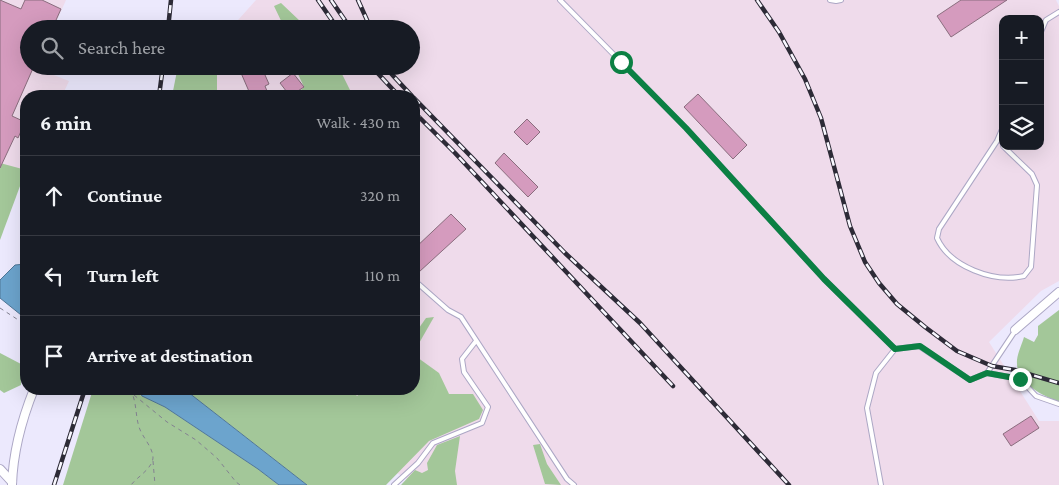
<!DOCTYPE html>
<meta charset="utf-8">
<style>
body{margin:0;font-family:"Crimson Pro",serif;background:#242831;color:#f1f3f6}
.controls{position:absolute;right:15px;top:15px;display:grid;overflow:hidden;border-radius:10px;box-shadow:0 5px 20px #0002}
.controls button{width:45px;height:45px;display:grid;place-items:center;padding:0;border:0;border-bottom:1px solid #363941;background:#171b24;color:#f1f3f6;font:25px sans-serif}
.stop{position:absolute;width:15px;height:15px;margin:-11px;border:4px solid #0b8043;border-radius:50%;background:#fff}
.stop.end{background:#0b8043;border-color:#fff;box-shadow:0 1px 5px #0008}
.list{margin:0;padding:0;list-style:none}
h2{display:flex;justify-content:space-between;align-items:center;height:65px;margin:0;padding:0 20px;font-size:21px}
h2 small{font-size:16px;font-weight:400;color:#9ea1a6}
.list li{display:grid;grid-template-columns:32px 1fr auto;gap:15px;align-items:center;box-sizing:border-box;height:80px;padding:0 20px;border-top:1px solid #363941}
.list b{display:block;font-size:19px;white-space:nowrap}
.list em{font-size:16px;font-style:normal;color:#9ea1a6}
.icon{flex:none;width:28px;height:28px;fill:none;stroke:currentColor;stroke-width:2;stroke-linecap:round;stroke-linejoin:round}
.map{position:relative;flex:none;width:1059px;height:485px;overflow:hidden}
.search{position:absolute;background:#171b24;box-shadow:0 5px 20px #0002;left:20px;top:20px;width:400px;height:55px;display:flex;align-items:center;gap:12px;box-sizing:border-box;padding:0 18px;border-radius:28px;color:#9ea1a6;font-size:19px}
.panel{position:absolute;background:#171b24;box-shadow:0 5px 20px #0002;left:20px;top:90px;width:400px;height:305px;border-radius:20px}
.map>svg:first-child{display:block}
.industrial{fill:#efdbeb;fill-rule:evenodd}
.green{fill:#a3c799}
.water{fill:#6ca4cd;stroke:#4f7696}
.building{fill:#d59bbe;stroke:#8a6d7e}
.lines{fill:none;stroke-linecap:round;stroke-linejoin:round}
.lane-casing{stroke:#aca7c5;stroke-width:6}
.street-casing{stroke:#aca7c5;stroke-width:10}
.path{stroke:#838191;stroke-width:1;stroke-dasharray:4 4;stroke-linecap:butt}
.lane{stroke:#fff;stroke-width:4}
.street{stroke:#fff;stroke-width:8}
.rail-casing{stroke:#2d2b37;stroke-width:4.5}
.rail{stroke:#f9f8ff;stroke-width:2.5;stroke-dasharray:8;stroke-linecap:butt}
.route{stroke:#0b8043;stroke-width:6}
</style>
<div class="map">
<svg width="1059" height="485" viewBox="0 0 1059 485">
<rect width="100%" height="100%" fill="#ece9fd"/>
<g class="industrial">
<polygon points="0,0 66,0 53,29 29,29 29,66 36,66 36,68 69,81 62,96 26,96 26,169 25,171 0,175"/>
<path d="M256,0H1056L1059,6V281L1041,291L989,342L1039,421H1059V485H417L339,439L321,389H414V96H219L209,66H411V29H230ZM1003,19H1040V146H1003Z"/>
</g>
<g class="green">
<polygon points="281,3 301,22 313,29 285,29 274,6"/>
<polygon points="178,66 217,66 217,96 172,96"/>
<polygon points="298,66 338,66 353,96 309,96 300,91 304,87 298,74"/>
<polygon points="0,163 26,170 0,240"/>
<path d="M1059,310V402C1042,395 1015,383 1017,360C1018,352 1022,344 1024,337L1034,342L1038,335V326Z"/>
<polygon points="434,317 414,352 414,335 426,318"/>
<polygon points="0,353 21,364 21,385 4,393 0,390"/>
<polygon points="414,355 439,373 449,394 473,394 483,410 479,419 429,441 386,485 307,485 184,389 351,389 357,396 364,390 414,389"/>
<polygon points="93,389 128,389 165,407 258,469 279,485 63,485"/>
<polygon points="460,436 455,471 457,485 401,485 415,470 422,473 428,470 427,463 437,445"/>
<polygon points="540,444 547,464 561,485 545,484 533,445"/>
</g>
<g class="water">
<polygon points="26,264 26,319 0,298 0,280 15,265"/>
<polygon points="137,389 184,389 307,485 279,485 258,469 165,407 142,396"/>
</g>
<g class="building">
<polygon points="0,0 21,9 25,0 42,0 61,9 52,29 29,29 29,66 34,66 12,116 25,122 18,138 15,136 0,168"/>
<polygon points="961,0 1007,0 951,37 937,16"/>
<polygon points="238,66 261,66 269,84 265,86 269,96 251,96"/>
<polygon points="293,73 304,87 290,96 280,83"/>
<polygon points="698,94 747,145 733,159 684,107"/>
<polygon points="527,119 540,132 527,145 514,132"/>
<polygon points="504,153 538,187 528,197 495,163"/>
<polygon points="451,214 466,229 419,272 414,266 414,249"/>
<polygon points="1031,416 1039,428 1011,446 1003,434"/>
</g>
<g class="lines">
<defs>
<g id="lane">
<polyline points="560,0 686,128 824,279 895,349"/>
<polyline points="830,0 836,1 841,0"/>
<polyline points="1040,34 1046,20 1059,12"/>
<path d="M1003,127L997,141L939,229L937,238C950,267 994,283 1024,276L1031,267L1037,185L1032,174L1003,146"/>
<polyline points="414,280 448,310 461,317 567,479 574,485"/>
<polyline points="987,373 1020,379 1036,396 1059,404"/>
<polyline points="394,485 418,463 433,443 482,423 488,407 464,372 462,359 476,341"/>
<polyline points="881,485 867,408 876,373 895,349 919,346 970,380 987,373 1015,331"/>
</g>
<g id="street">
<polyline points="1015,330 1059,292"/>
<polyline points="0,469 12,482"/>
<path d="M12,485C13,452 22,419 34,389"/>
</g>
</defs>
<use href="#lane" class="lane-casing"/>
<use href="#street" class="street-casing"/>
<g class="path">
<polyline points="0,308 26,325"/>
<path d="M130,389C137,401 135,414 139,427C142,437 153,447 153,458C152,469 137,477 131,485"/>
<polyline points="134,395 167,422 196,440 217,458 236,482 240,485"/>
<polyline points="153,461 155,485"/>
</g>
<use href="#lane" class="lane"/>
<use href="#street" class="street"/>
<defs>
<g id="rail">
<polyline points="318,0 338,29"/>
<polyline points="331,0 351,29"/>
<polyline points="358,0 371,29"/>
<polyline points="757,0 779,32 805,79 821,118 850,226 865,262 879,283 897,304 925,327 957,351 992,366 1015,370 1059,383"/>
<polyline points="168,29 171,0"/>
<polyline points="371,66 399,96"/>
<polyline points="384,66 412,96"/>
<polyline points="159,96 163,66"/>
<polyline points="414,98 565,253 640,323 789,485"/>
<polyline points="414,112 455,153 673,386"/>
<polyline points="54,485 85,389"/>
</g>
</defs>
<use href="#rail" class="rail-casing"/>
<use href="#rail" class="rail"/>
</g>
<g class="lines">
<polyline class="route" points="621,62 686,128 824,279 895,349 920,346 970,380 987,373 1020,379"/>
</g>
</svg>
<div class="controls">
<button>+</button>
<button>−</button>
<button><svg class="icon" aria-label="layers" viewBox="0 0 24 24"><path d="M12 4l9 5-9 5-9-5zM3 14l9 5 9-5"/></svg></button>
</div>
<div class="stop" style="left:621px;top:62px"></div>
<div class="stop end" style="left:1020px;top:379px"></div>
<div class="search"><svg class="icon" aria-label="search" viewBox="0 0 24 24"><circle cx="10" cy="10" r="6"/><path d="M15 15l6 6"/></svg>Search here</div>
<section class="panel">
<h2>6 min<small>Walk · 430 m</small></h2>
<ul class="list">
<li><svg class="icon" aria-label="ahead" viewBox="0 0 24 24"><path d="M12 20V5M6 11l6-6 6 6"/></svg><div><b>Continue</b></div><em>320 m</em></li>
<li><svg class="icon" aria-label="left" viewBox="0 0 24 24"><path d="M17 20v-9H6M10 6l-5 5 5 5"/></svg><div><b>Turn left</b></div><em>110 m</em></li>
<li><svg class="icon" aria-label="arrive" viewBox="0 0 24 24"><path d="M6 21V4h12l-3 4 3 4H6"/></svg><div><b>Arrive at destination</b></div></li>
</ul>
</section>
</div>
